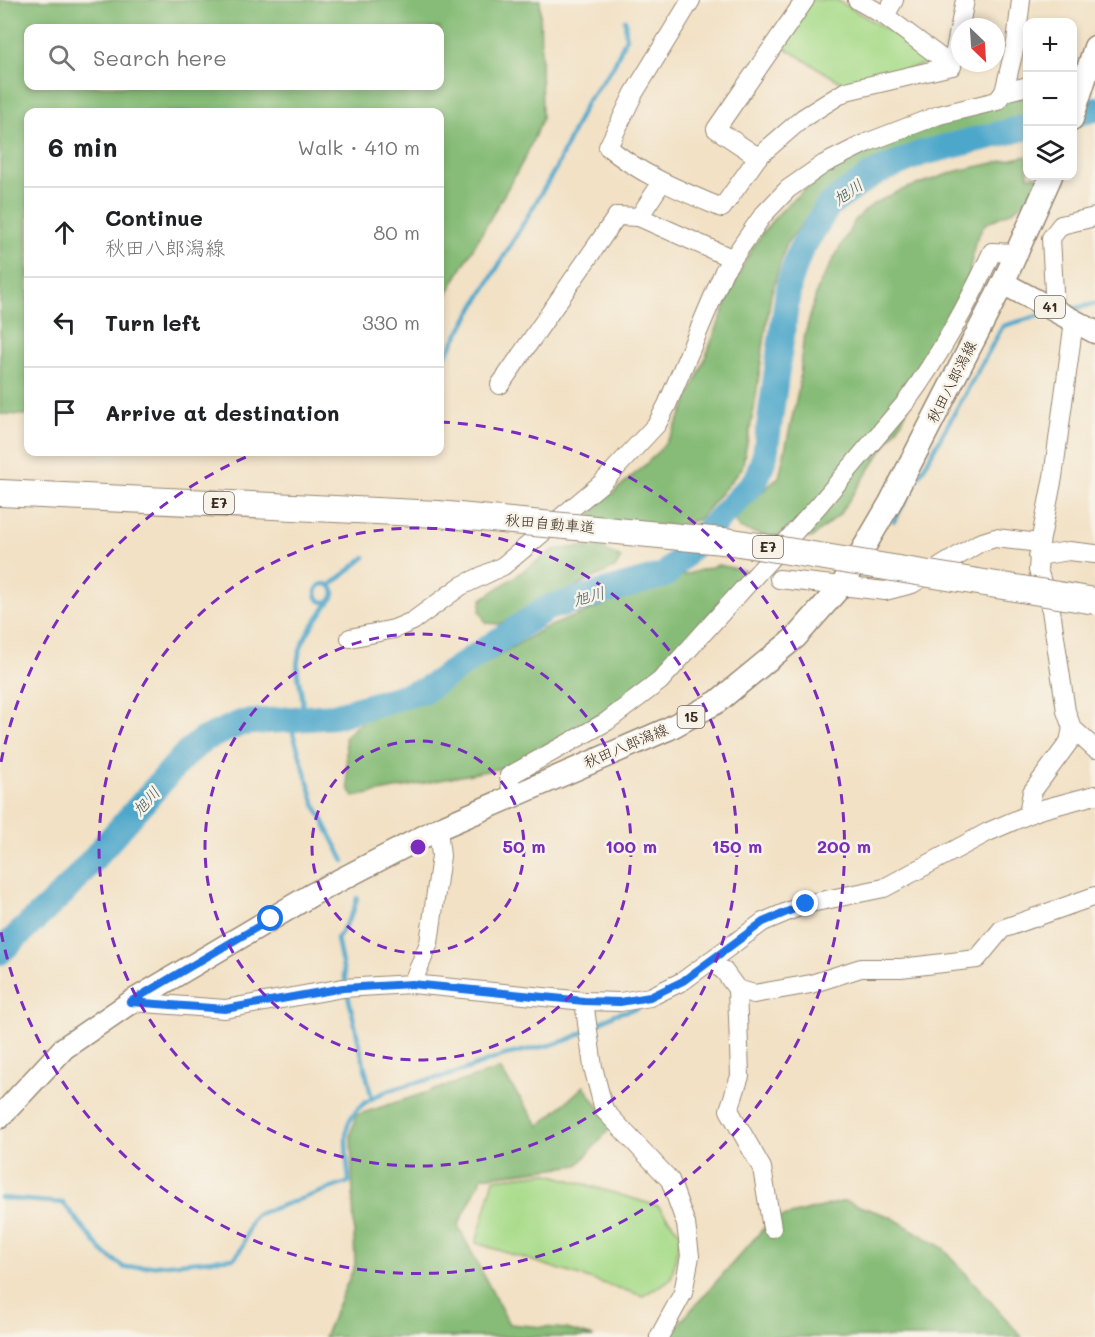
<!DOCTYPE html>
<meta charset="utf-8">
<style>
body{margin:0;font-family:Mali,"Klee One",sans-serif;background:#f6f6f6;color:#202124}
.controls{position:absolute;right:18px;top:18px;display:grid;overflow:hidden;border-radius:12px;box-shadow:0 3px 9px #0003}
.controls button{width:54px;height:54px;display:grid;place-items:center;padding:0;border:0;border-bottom:2px solid #e0e0e0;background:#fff;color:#202124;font:30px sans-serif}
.compass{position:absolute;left:951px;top:18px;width:54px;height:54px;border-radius:50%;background:#fff;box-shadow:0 3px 9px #0003;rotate:155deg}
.stop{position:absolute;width:18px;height:18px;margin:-14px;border:4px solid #1a73e8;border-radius:50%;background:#fff}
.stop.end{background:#1a73e8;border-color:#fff;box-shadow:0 2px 6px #0008}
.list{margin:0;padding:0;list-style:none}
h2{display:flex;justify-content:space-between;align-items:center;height:78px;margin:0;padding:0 24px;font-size:26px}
h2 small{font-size:20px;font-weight:400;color:#757577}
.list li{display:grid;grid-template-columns:39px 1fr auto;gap:18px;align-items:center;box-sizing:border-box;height:90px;padding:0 24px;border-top:2px solid #e0e0e0}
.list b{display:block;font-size:22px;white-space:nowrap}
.list p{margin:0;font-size:20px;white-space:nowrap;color:#757577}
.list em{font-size:20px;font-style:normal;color:#757577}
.icon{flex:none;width:33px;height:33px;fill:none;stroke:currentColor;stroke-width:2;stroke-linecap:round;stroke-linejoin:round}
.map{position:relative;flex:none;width:1095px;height:1337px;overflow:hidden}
.search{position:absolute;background:#fff;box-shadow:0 3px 9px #0003;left:24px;top:24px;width:420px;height:66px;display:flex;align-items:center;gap:15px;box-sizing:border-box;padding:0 21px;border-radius:12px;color:#757577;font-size:22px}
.panel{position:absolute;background:#fff;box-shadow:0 3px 9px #0003;left:24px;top:108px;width:420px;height:348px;border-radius:12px}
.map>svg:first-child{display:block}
.green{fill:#a9dc8b;stroke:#728354;stroke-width:1.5}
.forest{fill:#86bc77;stroke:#60734a;stroke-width:1.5;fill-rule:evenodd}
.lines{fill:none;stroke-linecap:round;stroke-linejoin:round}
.stream{stroke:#4da7cb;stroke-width:4.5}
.river{stroke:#4da7cb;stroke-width:26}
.minor-casing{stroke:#968672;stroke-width:20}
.major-casing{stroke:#968672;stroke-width:25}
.highway-casing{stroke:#968672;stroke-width:28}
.minor{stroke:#fff;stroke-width:18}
.major{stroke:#fff;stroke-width:22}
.highway{stroke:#fff;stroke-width:26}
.highway-bridge-casing{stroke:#968672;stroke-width:28;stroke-linecap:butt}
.highway-bridge{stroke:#fff;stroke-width:26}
.route{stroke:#1a73e8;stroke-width:8}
.ring{fill:none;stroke:#7b2cbf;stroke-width:3;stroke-dasharray:10 8}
.labels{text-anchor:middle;stroke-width:5;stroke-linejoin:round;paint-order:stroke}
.shield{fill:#f7f3e8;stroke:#73665b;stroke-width:1.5}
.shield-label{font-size:14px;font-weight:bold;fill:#3b2a1e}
.street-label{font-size:15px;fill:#3b2a1e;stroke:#f7f3e8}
.water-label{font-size:16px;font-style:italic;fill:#41565b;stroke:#f7f3e8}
.centre{fill:#7b2cbf;stroke:#f7f3e8;stroke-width:3}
.ring-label{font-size:18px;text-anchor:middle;font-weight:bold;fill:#7b2cbf;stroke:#f7f3e8;stroke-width:5;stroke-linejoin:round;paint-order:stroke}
</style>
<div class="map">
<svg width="1095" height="1337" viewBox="0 0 1095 1337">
<rect width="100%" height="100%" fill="#f7f3e8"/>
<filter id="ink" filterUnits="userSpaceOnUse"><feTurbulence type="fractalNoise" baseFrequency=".0167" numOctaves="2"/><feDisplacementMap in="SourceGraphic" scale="12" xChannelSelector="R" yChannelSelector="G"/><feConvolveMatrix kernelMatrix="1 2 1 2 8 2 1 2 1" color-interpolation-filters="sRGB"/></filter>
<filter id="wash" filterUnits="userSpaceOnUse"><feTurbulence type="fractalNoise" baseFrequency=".008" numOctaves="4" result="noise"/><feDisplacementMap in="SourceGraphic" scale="24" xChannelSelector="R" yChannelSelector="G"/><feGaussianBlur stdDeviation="1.35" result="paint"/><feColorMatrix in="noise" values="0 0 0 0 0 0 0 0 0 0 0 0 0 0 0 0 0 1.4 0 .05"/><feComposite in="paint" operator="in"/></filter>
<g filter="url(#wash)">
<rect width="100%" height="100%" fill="#f2e1c5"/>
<g class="green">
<polygon points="810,0 837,0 931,56 932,62 847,86 780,45"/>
<polygon points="546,1173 658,1206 681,1234 671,1279 643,1296 476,1243 494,1179"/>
</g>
<g class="forest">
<path d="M0,0H540L542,119L525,158L440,306V112H28V415L0,414ZM440,28V86H28V28Z"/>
<path d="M1027,96V114L933,142L867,170L823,198L786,244L771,295L754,409L742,468L699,519L680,526L604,522L591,515C594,506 606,499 613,493C633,475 660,455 673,431C702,377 718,315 746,260C795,162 929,120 1027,96Z"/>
<polygon points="1027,156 1028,176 1039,176 1029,198 1012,211 985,224 975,242 969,275 902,421 839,515 811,538 762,535 739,528 733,518 779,477 799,387 803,342 818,287 856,219 873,204 899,191 957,171"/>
<polygon points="577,547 604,549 621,558 616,567 499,624 486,623 480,611 482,599 554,550"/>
<polygon points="718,565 747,571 683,646 633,696 507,767 354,797 348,787 345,736 367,717 432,696 543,629 664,581"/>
<polygon points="500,1069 539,1126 584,1086 612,1126 578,1165 482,1177 458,1226 509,1324 566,1329 594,1337 324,1337 355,1265 351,1133 356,1115"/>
<polygon points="845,1201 891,1217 943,1248 1022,1337 652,1337 676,1327 771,1220"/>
</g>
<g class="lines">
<g class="stream">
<polyline points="1071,309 1095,304"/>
<polyline points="440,365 556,168 586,103 613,67 626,38 625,20"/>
<polyline points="894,521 1003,326 1045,314"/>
<circle cx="325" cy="593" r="9"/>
<polyline points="331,585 365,557"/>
<path d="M300,719C308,695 294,680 298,659C301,636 320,616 332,598"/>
<polyline points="289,720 315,805 344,861"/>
<polyline points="346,983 337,939 353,912 357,898"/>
<polyline points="347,991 372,1099"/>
<polyline points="591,1028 615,1014 638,1008"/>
<path d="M0,1198L63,1203L103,1252L125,1268L234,1258C250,1242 243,1229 255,1215L349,1182C348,1167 343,1135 349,1122C364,1088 422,1083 453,1074C471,1068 488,1061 505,1055C532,1048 560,1046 584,1032"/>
</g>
<g class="river">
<polyline points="1072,115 1095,109"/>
<polyline points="0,952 65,891 182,758 202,740 241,723 334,716 425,690 547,608 665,575 756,480 765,455 789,284 800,251 829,205 873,174 922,153 1028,127"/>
</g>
</g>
</g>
<g filter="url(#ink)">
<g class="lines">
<defs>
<g id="minor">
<path d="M691,0L634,93L608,147C641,175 682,191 722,208L758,157L803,118L846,91L952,66L965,0"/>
<polyline points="857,0 885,16 952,66"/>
<polyline points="885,16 894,0"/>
<polyline points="1004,92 1016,42 1021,0"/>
<polyline points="758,157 716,129 805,0"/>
<polyline points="662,182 639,217 731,258"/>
<polyline points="1055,309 1051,238 1061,225 1095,217"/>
<polyline points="1074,321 1053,477 1040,543 1038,570 1051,610 1066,711 1072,728 1095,749"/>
<polyline points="500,385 617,216 639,217"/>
<polyline points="1038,556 1069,551 1095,554"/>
<polyline points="779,579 885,591 912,584 979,543 995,538 1040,543"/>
<polyline points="350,638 394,629 413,621 461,586 503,566 602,483 657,424 667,405 724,271 763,215 788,189 824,164 866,143 939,115 997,101 1004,92 1028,86"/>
<path d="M512,795L509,776L606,722L660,681L818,506L906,402C940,355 968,305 992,252L1017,253"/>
<polyline points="1028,814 1032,792 1069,742 1072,728"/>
<polyline points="710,961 724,971 737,989 754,994 811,984 861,968 901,968 977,959 1002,929 1095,896"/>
<polyline points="412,984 429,943 441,856 438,829"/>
<polyline points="737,989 740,1076 729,1110 762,1168 772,1228"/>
<polyline points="584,1001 593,1067 604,1110 670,1180 686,1224 690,1256 683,1293 659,1337"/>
<polyline points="131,1002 225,1009 343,988 412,984 584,1001 620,1002 650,997 683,981 763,922 806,904 884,888 988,832 1039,810 1095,795"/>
</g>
<g id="major">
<polyline points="1072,119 1095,47"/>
<polyline points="1003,283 1095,332"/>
<polyline points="0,1117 64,1048 131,1002 313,894 442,827 668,729 717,702 796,637 842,585 890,503 1003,283 1051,176"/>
</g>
<polyline id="highway" points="0,493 438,514"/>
</defs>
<use href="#minor" class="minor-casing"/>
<use href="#major" class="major-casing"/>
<use href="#highway" class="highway-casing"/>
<use href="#minor" class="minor"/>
<use href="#major" class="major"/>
<use href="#highway" class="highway"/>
<defs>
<polyline id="highway-bridge" points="438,514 733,542 1095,601"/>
</defs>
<use href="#highway-bridge" class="highway-bridge-casing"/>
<use href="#highway-bridge" class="highway-bridge"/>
</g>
</g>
<g class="lines" filter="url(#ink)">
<polyline class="route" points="271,919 130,1002 225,1009 343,988 412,984 584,1001 620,1002 650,997 683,981 763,922 806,904"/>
</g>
<g class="ring">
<circle cx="418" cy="847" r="106"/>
<circle cx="418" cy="847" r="213"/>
<circle cx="418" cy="847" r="319"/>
<path d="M1 762A426 426 0 0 1 258 452M440 422A426 426 0 1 1 1 932"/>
</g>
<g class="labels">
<g class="shield">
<rect x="1035" y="296" width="30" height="22" rx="4.5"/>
<rect x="204" y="492" width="30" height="22" rx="4.5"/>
<rect x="753" y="536" width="30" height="22" rx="4.5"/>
<rect x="677.5" y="706" width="27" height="22" rx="4.5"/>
</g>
<g class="shield-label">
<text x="1050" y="312">41</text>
<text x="219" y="508">E7</text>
<text x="768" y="552">E7</text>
<text x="691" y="722">15</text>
</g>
<g class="street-label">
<text transform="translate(952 382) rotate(-63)" y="5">秋田八郎潟線</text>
<text transform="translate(550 524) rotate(5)" y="5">秋田自動車道</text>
<text transform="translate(626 746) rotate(-23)" y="5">秋田八郎潟線</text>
</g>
<g class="water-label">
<text transform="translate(848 192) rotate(-35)" y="6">旭川</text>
<text transform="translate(589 596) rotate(-15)" y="6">旭川</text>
<text transform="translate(146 801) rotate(-48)" y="6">旭川</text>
</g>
</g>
<circle cx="418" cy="847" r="9" class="centre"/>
<g class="ring-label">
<text x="524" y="853">50 m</text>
<text x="631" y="853">100 m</text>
<text x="737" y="853">150 m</text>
<text x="844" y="853">200 m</text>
</g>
</svg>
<div class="controls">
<button>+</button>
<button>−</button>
<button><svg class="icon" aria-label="layers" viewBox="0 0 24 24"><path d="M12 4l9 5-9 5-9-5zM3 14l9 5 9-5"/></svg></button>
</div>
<svg class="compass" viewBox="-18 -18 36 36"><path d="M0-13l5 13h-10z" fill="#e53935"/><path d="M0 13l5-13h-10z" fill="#757577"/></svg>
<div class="stop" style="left:271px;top:919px"></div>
<div class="stop end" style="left:806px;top:904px"></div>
<div class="search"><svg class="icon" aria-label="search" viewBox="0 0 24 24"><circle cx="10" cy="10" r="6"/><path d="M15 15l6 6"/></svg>Search here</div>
<section class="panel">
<h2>6 min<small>Walk · 410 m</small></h2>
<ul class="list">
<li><svg class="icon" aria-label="ahead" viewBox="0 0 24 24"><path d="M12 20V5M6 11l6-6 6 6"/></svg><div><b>Continue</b><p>秋田八郎潟線</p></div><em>80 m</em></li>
<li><svg class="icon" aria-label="left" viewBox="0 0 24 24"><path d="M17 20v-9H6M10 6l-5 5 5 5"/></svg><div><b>Turn left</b></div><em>330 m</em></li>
<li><svg class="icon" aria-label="arrive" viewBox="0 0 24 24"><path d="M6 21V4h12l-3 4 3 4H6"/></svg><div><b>Arrive at destination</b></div></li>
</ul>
</section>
</div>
